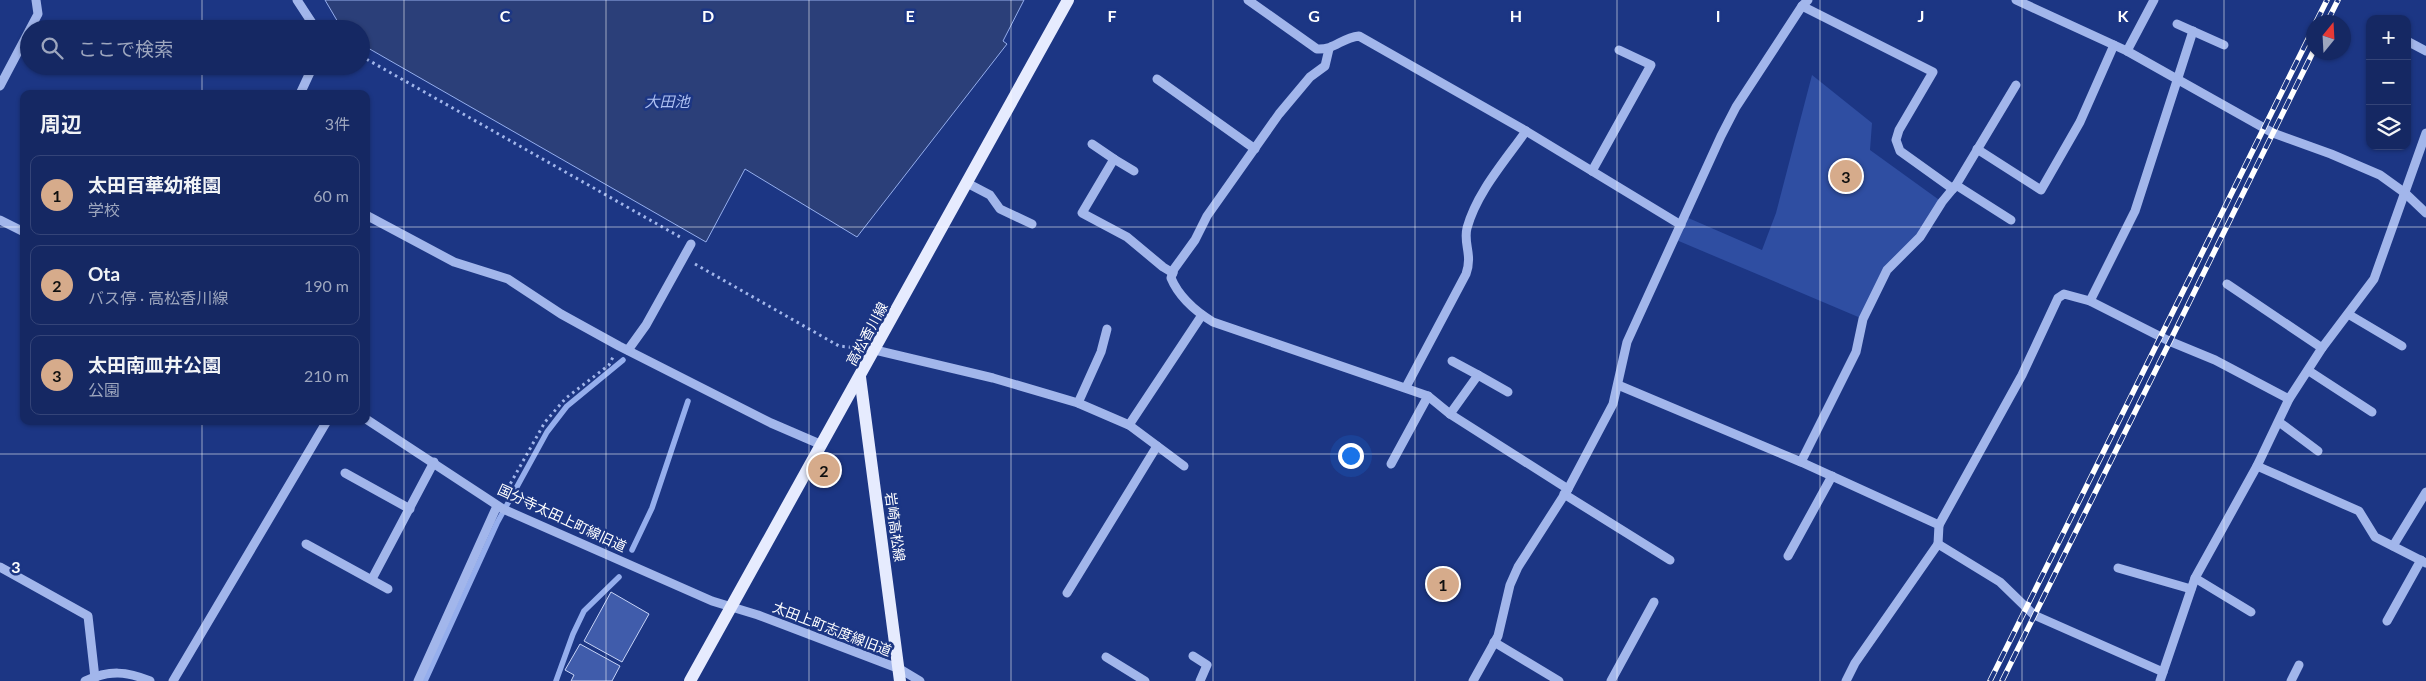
<!DOCTYPE html>
<html lang="ja">
<meta charset="utf-8">
<style>
body{margin:0;font-family:Lato,"Noto Sans JP",sans-serif;background:#1e3069;color:#f1f3f6}
.controls{position:absolute;right:15px;top:15px;display:grid;overflow:hidden;border-radius:10px;box-shadow:0 1px 4px #0004}
.controls button{width:45px;height:45px;display:grid;place-items:center;padding:0;border:0;border-bottom:1px solid #344478;background:#152863;color:#f1f3f6;font:25px sans-serif}
.compass{position:absolute;left:2306px;top:15px;width:45px;height:45px;border-radius:50%;background:#152863;box-shadow:0 1px 4px #0004;rotate:18deg}
.you{position:absolute;left:1350px;top:455px;width:18px;height:18px;margin:-12px;border:4px solid #fff;border-radius:50%;background:#1a73e8;box-shadow:0 0 0 8px #1a73e833}
.badge{display:grid;place-items:center;width:32px;height:32px;border-radius:50%;background:#d6ab8b;color:#111;font-size:16px;font-weight:700}
.pin{position:absolute;translate:-50% -50%;border:2px solid #fff;box-shadow:0 1px 5px #0006}
.list{margin:0;padding:0;list-style:none}
h2{display:flex;justify-content:space-between;align-items:center;height:65px;margin:0;padding:0 20px;font-size:21px}
h2 small{font-size:16px;font-weight:400;color:#9da6be}
.list li{display:grid;grid-template-columns:32px 1fr auto;gap:15px;align-items:center;box-sizing:border-box;height:80px;margin:0 10px 10px;padding:0 10px;border:1px solid #344478;border-radius:10px}
.list b{display:block;font-size:19px;white-space:nowrap}
.list p{margin:0;font-size:16px;white-space:nowrap;color:#9da6be}
.list em{font-size:16px;font-style:normal;color:#9da6be}
.icon{flex:none;width:28px;height:28px;fill:none;stroke:currentColor;stroke-width:2;stroke-linecap:round;stroke-linejoin:round}
.map{position:relative;flex:none;width:2426px;height:681px;overflow:hidden}
.search{position:absolute;background:#152863;box-shadow:0 1px 4px #0004;left:20px;top:20px;width:350px;height:55px;display:flex;align-items:center;gap:12px;box-sizing:border-box;padding:0 18px;border-radius:28px;color:#9da6be;font-size:19px}
.panel{position:absolute;background:#152863;box-shadow:0 1px 4px #0004;left:20px;top:90px;width:350px;height:335px;border-radius:10px}
.map>svg:first-child{display:block}
.green{fill:#2f4ea2}
.water{fill:#2b3f79;stroke:#95aeed}
.lines{fill:none;stroke-linecap:round;stroke-linejoin:round}
.stream{stroke:#95aeed;stroke-width:5.5}
.building{fill:#405cab;stroke:#c7d4f8}
.path{stroke:#a2b6eb;stroke-width:3;stroke-dasharray:2.5 4;stroke-linecap:butt}
.minor{stroke:#a2b6eb;stroke-width:9}
.major{stroke:#e6ebfe;stroke-width:12}
.rail-casing{stroke:#fff;stroke-width:5.5}
.rail{stroke:#1c3684;stroke-width:4;stroke-dasharray:11;stroke-linecap:butt}
.grid{fill:none;stroke:#fff;stroke-width:1;stroke-opacity:0.55}
.labels{text-anchor:middle;stroke-width:5;stroke-linejoin:round;paint-order:stroke}
.street-label{font-size:14px;fill:#fff;stroke:#1c3684}
.water-label{font-size:15px;font-style:italic;fill:#aec0f2;stroke:#1c3684}
.grid-label{font-size:16px;text-anchor:middle;font-weight:bold;fill:#fff;stroke:#1c3684;stroke-width:5;stroke-linejoin:round;paint-order:stroke}
</style>
<div class="map">
<svg width="2426" height="681" viewBox="0 0 2426 681">
<rect width="100%" height="100%" fill="#1c3684"/>
<polygon class="green" points="1812,75 1872,123 1870,150 1942,202 1920,237 1887,270 1863,319 1674,239 1686,217 1762,250 1776,213"/>
<polygon class="water" points="325,0 1024,0 1003,41 1007,44 857,237 745,169 706,242 361,44 361,29 342,29"/>
<g class="lines">
<g class="stream">
<polyline points="632,550 652,508 688,401"/>
<polyline points="425,681 497,523 547,432 567,406 623,360"/>
<polyline points="556,681 573,634 584,611 619,577"/>
</g>
</g>
<g class="building">
<polygon points="611,592 649,614 622,662 584,641"/>
<polygon points="580,644 620,666 612,681 571,681 574,675 565,670"/>
</g>
<g class="lines">
<g class="path">
<polyline points="361,56 680,237"/>
<polyline points="695,264 839,346 857,348"/>
<polyline points="504,495 545,422 566,398 609,365 613,357"/>
</g>
<g class="minor">
<polyline points="297,0 316,29"/>
<path d="M1248,0L1317,49C1335,50 1341,38 1359,36L1526,131L1681,225"/>
<polyline points="2016,0 2127,51 2273,133 2331,154 2380,175 2405,193 2426,213"/>
<polyline points="1802,6 1933,72 1899,130 1896,140 1900,151 1953,189"/>
<polyline points="2177,24 2224,45"/>
<polyline points="30,29 38,14 36,0"/>
<polyline points="2407,41 2426,51"/>
<path d="M1329,49L1325,66L1310,77L1279,114L1207,216L1195,240L1174,269L1171,278C1179,297 1195,311 1213,322L1428,396L1450,414L1568,489"/>
<polyline points="2127,51 2154,0"/>
<polyline points="1157,79 1255,149"/>
<polyline points="0,86 29,31"/>
<polyline points="300,94 313,66"/>
<polyline points="1092,144 1114,159 1082,213 1127,237 1163,267 1173,273"/>
<polyline points="1977,149 2041,190 2080,122 2114,45"/>
<polyline points="1114,159 1134,171"/>
<polyline points="1592,171 1651,65 1619,50"/>
<polyline points="967,183 990,195 1000,209 1032,224"/>
<polyline points="1956,185 2011,220"/>
<polyline points="366,215 454,262 508,279 561,314 619,346 771,423 822,445"/>
<polyline points="0,220 24,232"/>
<polyline points="2227,284 2322,348"/>
<polyline points="2090,301 2135,211 2193,31"/>
<polyline points="2348,314 2402,346"/>
<polyline points="628,350 646,325 691,244"/>
<polyline points="875,350 993,378 1078,403 1129,425 1184,466"/>
<polyline points="1452,361 1478,375"/>
<polyline points="2309,371 2372,412"/>
<polyline points="1618,385 1801,462 1939,525 1938,544"/>
<path d="M1406,387L1466,274C1473,254 1463,244 1467,228C1477,192 1505,161 1526,131"/>
<polyline points="1078,403 1101,352 1107,329"/>
<polyline points="1450,414 1478,375 1508,392"/>
<polyline points="366,419 503,509 712,601 758,615 900,669 920,681"/>
<polyline points="2279,422 2318,451"/>
<polyline points="1129,425 1202,315"/>
<polyline points="1801,462 1856,352 1863,319 1887,270 1920,237 1942,202 1956,185 2016,85"/>
<polyline points="1391,464 1428,396"/>
<polyline points="2257,466 2359,511 2375,537 2426,563"/>
<polyline points="345,473 410,509"/>
<polyline points="1564,494 1670,560"/>
<polyline points="1939,525 2022,375 2058,298 2064,294 2090,301 2169,341 2215,360 2289,399"/>
<polyline points="306,544 388,589"/>
<polyline points="2393,546 2426,492"/>
<polyline points="1788,556 1832,476"/>
<polyline points="0,567 88,616 95,678"/>
<polyline points="2118,568 2191,589"/>
<polyline points="2195,578 2251,612"/>
<polyline points="372,579 434,462"/>
<polyline points="1067,593 1157,446"/>
<polyline points="2387,621 2421,560"/>
<polyline points="1494,642 1559,681"/>
<polyline points="1193,656 1207,665 1200,681"/>
<polyline points="1106,657 1145,681"/>
<path d="M85,681C109,670 127,671 150,681"/>
<polyline points="173,681 327,421"/>
<polyline points="418,681 497,506"/>
<polyline points="1473,681 1498,636 1510,585 1518,567 1568,489 1613,404 1627,342 1721,136 1736,107 1802,6 1808,0"/>
<polyline points="1611,681 1654,602"/>
<polyline points="1846,681 1855,663 1938,544 2000,582 2034,615 2163,672"/>
<polyline points="2160,681 2195,578 2257,466 2289,399 2322,348 2374,279 2426,133"/>
<polyline points="2291,681 2299,665"/>
</g>
<g class="major">
<polyline points="860,377 900,681"/>
<polyline points="690,681 1068,0"/>
</g>
<defs>
<g id="rail">
<polyline points="2316,22 2327,0"/>
<polyline points="2327,22 2338,0"/>
<polyline points="1990,681 2314,27"/>
<polyline points="2002,681 2314,50"/>
</g>
</defs>
<use href="#rail" class="rail-casing"/>
<use href="#rail" class="rail"/>
</g>
<path class="grid" d="M202,0V29M404,0V681M606,0V681M809,0V681M1011,0V681M1213,0V681M1415,0V681M1617,0V681M1820,0V681M2022,0V681M2224,0V681M202,66V94M0,227H24M366,227H2426M202,421V681M0,454H2426"/>
<g class="labels">
<g class="street-label">
<text transform="translate(867 334) rotate(-61)" y="5">高松香川線</text>
<text transform="translate(562 518) rotate(25)" y="5">国分寺太田上町線旧道</text>
<text transform="translate(895 527) rotate(82)" y="5">岩崎高松線</text>
<text transform="translate(832 629) rotate(21)" y="5">太田上町志度線旧道</text>
</g>
<g class="water-label">
<text x="667" y="107">大田池</text>
</g>
</g>
<g class="grid-label">
<text x="505" y="22">C</text>
<text x="708" y="22">D</text>
<text x="910" y="22">E</text>
<text x="1112" y="22">F</text>
<text x="1314" y="22">G</text>
<text x="1516" y="22">H</text>
<text x="1718" y="22">I</text>
<text x="1921" y="22">J</text>
<text x="2123" y="22">K</text>
<text x="16" y="573">3</text>
</g>
</svg>
<div class="controls">
<button>+</button>
<button>−</button>
<button><svg class="icon" aria-label="layers" viewBox="0 0 24 24"><path d="M12 4l9 5-9 5-9-5zM3 14l9 5 9-5"/></svg></button>
</div>
<svg class="compass" viewBox="-18 -18 36 36"><path d="M0-13l5 13h-10z" fill="#e53935"/><path d="M0 13l5-13h-10z" fill="#9da6be"/></svg>
<div class="you"></div>
<div class="pin badge" style="left:1443px;top:584px">1</div>
<div class="pin badge" style="left:824px;top:470px">2</div>
<div class="pin badge" style="left:1846px;top:176px">3</div>
<div class="search"><svg class="icon" aria-label="search" viewBox="0 0 24 24"><circle cx="10" cy="10" r="6"/><path d="M15 15l6 6"/></svg>ここで検索</div>
<section class="panel">
<h2>周辺<small>3件</small></h2>
<ul class="list">
<li><span class="badge">1</span><div><b>太田百華幼稚園</b><p>学校</p></div><em>60 m</em></li>
<li><span class="badge">2</span><div><b>Ota</b><p>バス停 · 高松香川線</p></div><em>190 m</em></li>
<li><span class="badge">3</span><div><b>太田南皿井公園</b><p>公園</p></div><em>210 m</em></li>
</ul>
</section>
</div>
